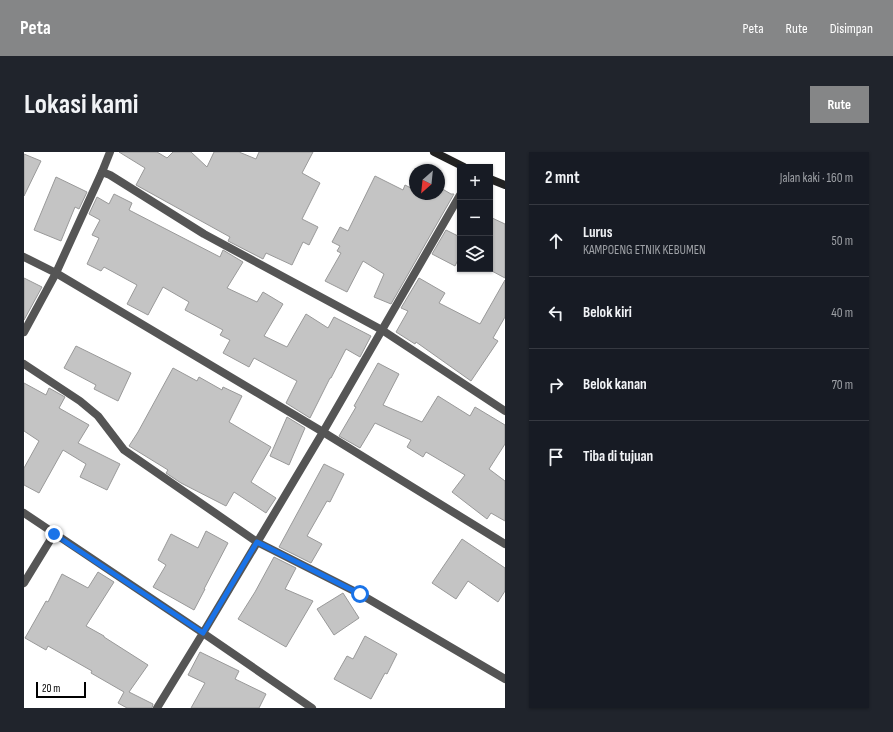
<!DOCTYPE html>
<html lang="id">
<meta charset="utf-8">
<style>
body{margin:0;font-family:"Sofia Sans Condensed",sans-serif;background:#20242c;color:#f1f3f6}
.controls{position:absolute;right:12px;top:12px;display:grid;overflow:hidden;border-radius:0px;box-shadow:0 1px 3px #0004}
.controls button{width:36px;height:36px;display:grid;place-items:center;padding:0;border:0;border-bottom:1px solid #363941;background:#171b24;color:#f1f3f6;font:20px sans-serif}
.compass{position:absolute;left:385px;top:12px;width:36px;height:36px;border-radius:50%;background:#171b24;box-shadow:0 1px 3px #0004;rotate:207deg}
.scale{position:absolute;left:12px;bottom:10px;width:50px;box-sizing:border-box;padding-left:4px;border:2px solid #000;border-top:0;font-size:11px;line-height:14px;white-space:nowrap;color:#000;-webkit-text-stroke:3px #fff;paint-order:stroke}
.stop{position:absolute;width:12px;height:12px;margin:-9px;border:3px solid #1a73e8;border-radius:50%;background:#fff}
.stop.end{background:#1a73e8;border-color:#fff;box-shadow:0 1px 4px #0008}
.list{margin:0;padding:0;list-style:none}
h2{display:flex;justify-content:space-between;align-items:center;height:52px;margin:0;padding:0 16px;font-size:17px}
h2 small{font-size:13px;font-weight:400;color:#9ea1a6}
.list li{display:grid;grid-template-columns:26px 1fr auto;gap:12px;align-items:center;box-sizing:border-box;height:72px;padding:0 16px;border-top:1px solid #363941}
.list b{display:block;font-size:15px;white-space:nowrap}
.list p{margin:0;font-size:13px;white-space:nowrap;color:#9ea1a6}
.list em{font-size:13px;font-style:normal;color:#9ea1a6}
.icon{flex:none;width:22px;height:22px;fill:none;stroke:currentColor;stroke-width:2;stroke-linecap:round;stroke-linejoin:round}
.map{position:relative;flex:none;width:481px;height:556px;overflow:hidden;border-radius:0px}
header{display:flex;align-items:center;gap:24px;box-sizing:border-box;height:56px;padding:0 20px;background:#858687;color:#fff}
header strong{font-size:19px}
nav{display:flex;gap:22px;margin-inline-start:auto;font-size:14px}
.intro{display:flex;align-items:center;justify-content:space-between;box-sizing:border-box;height:96px;padding:0 24px}
h1{margin:0;font-size:28px}
.button{padding:10px 18px;border-radius:0px;background:#858687;color:#fff;font-size:14px;font-weight:700}
main{display:flex;gap:24px;padding:0 24px}
aside{flex:1;background:#171b24;border-radius:0px;box-shadow:0 1px 3px #0004}
.map>svg:first-child{display:block}
.building{fill:#c4c4c4;stroke:#999}
.lines{fill:none;stroke-linecap:round;stroke-linejoin:round}
.street{stroke:#555;stroke-width:8}
.secondary{stroke:#222;stroke-width:8}
.route{stroke:#1a73e8;stroke-width:5}
</style>
<header>
<strong>Peta</strong>
<nav><a>Peta</a><a>Rute</a><a>Disimpan</a></nav>
</header>
<div class="intro"><h1>Lokasi kami</h1><a class="button">Rute</a></div>
<main>
<div class="map">
<svg width="481" height="556" viewBox="0 0 481 556">
<rect width="100%" height="100%" fill="#fff"/>
<g class="building">
<polygon points="95,0 133,0 143,6 149,0 167,0 183,15 190,0 215,0 232,7 235,0 289,0 278,21 296,31 278,67 294,75 285,93 279,90 268,113 242,101 239,107 204,89 206,85 112,33 121,16"/>
<polygon points="0,2 17,9 0,44"/>
<polygon points="351,24 379,38 381,33 391,38 391,42 415,42 415,35 427,42 430,42 367,152 350,145 360,122 339,109 323,140 301,129 317,101 313,99 316,94 308,90 316,75 324,79"/>
<polygon points="32,25 63,40 55,57 51,55 37,89 10,78"/>
<polygon points="90,42 108,51 105,58 196,105 199,98 219,110 203,136 233,150 239,140 259,152 240,184 263,195 282,162 304,176 310,165 347,184 336,205 322,197 307,226 306,226 286,266 262,251 273,229 230,206 225,215 199,201 206,188 196,183 199,178 161,158 165,150 139,135 124,163 103,152 113,133 80,115 77,119 63,112 75,86 68,83 76,68 65,62 73,45 85,52"/>
<polygon points="466,65 481,72 481,126 466,118"/>
<polygon points="422,78 436,85 436,104 431,114 408,102"/>
<polygon points="0,126 18,135 0,168"/>
<polygon points="395,126 421,141 415,151 456,172 481,128 481,165 469,186 474,189 447,229 392,190 391,192 372,180 384,159 377,156"/>
<polygon points="52,194 107,221 94,249 70,237 72,233 40,216"/>
<polygon points="354,211 375,222 359,253 398,270 414,244 446,264 451,255 481,273 481,292 465,317 481,329 481,369 467,361 463,367 428,340 441,323 402,300 399,305 383,295 387,288 351,271 336,296 315,284 332,255 330,254"/>
<polygon points="149,216 173,229 175,225 198,238 199,235 218,244 205,270 247,295 227,330 252,346 242,361 210,340 202,354 157,331 142,321 144,318 105,294 114,280"/>
<polygon points="0,231 22,243 25,236 41,245 35,256 65,273 54,291 96,312 83,338 56,325 62,312 39,298 15,341 0,333 0,316 15,289 0,279"/>
<polygon points="263,265 281,276 265,313 246,304"/>
<polygon points="300,312 320,322 306,350 303,349 283,384 298,392 287,411 255,395"/>
<polygon points="182,379 204,391 180,437 181,437 170,458 129,435 142,413 134,408 147,382 174,396"/>
<polygon points="438,387 481,416 481,439 474,450 444,429 432,447 408,431"/>
<polygon points="250,405 272,416 261,437 289,449 262,495 214,467 231,440"/>
<polygon points="74,420 90,430 62,474 80,484 80,485 124,513 105,540 129,552 128,556 103,556 94,551 100,540 67,521 68,519 24,494 22,498 1,486 22,449 24,450 38,422 64,436"/>
<polygon points="319,441 335,466 310,483 293,457"/>
<polygon points="341,484 373,502 363,522 361,521 347,547 310,527 323,504 329,507"/>
<polygon points="176,500 215,519 211,527 242,542 235,556 167,556 181,531 164,523"/>
</g>
<g class="lines">
<g class="street">
<polyline points="78,20 86,0"/>
<polyline points="0,105 32,121 299,280 481,392"/>
<polyline points="0,180 32,121 78,20 86,23 180,82 358,178 481,259"/>
<polyline points="0,212 56,249 74,264 100,298 233,390 336,442 481,527"/>
<polyline points="0,361 179,481 133,556"/>
<polyline points="0,431 30,382"/>
<polyline points="288,556 179,481 299,280 436,43"/>
</g>
<g class="secondary">
<polyline points="410,0 440,15"/>
<polyline points="466,27 481,33"/>
</g>
</g>
<g class="lines">
<polyline class="route" points="30,382 179,481 233,390 336,442"/>
</g>
</svg>
<div class="controls">
<button>+</button>
<button>−</button>
<button><svg class="icon" aria-label="layers" viewBox="0 0 24 24"><path d="M12 4l9 5-9 5-9-5zM3 14l9 5 9-5"/></svg></button>
</div>
<svg class="compass" viewBox="-18 -18 36 36"><path d="M0-13l5 13h-10z" fill="#e53935"/><path d="M0 13l5-13h-10z" fill="#9ea1a6"/></svg>
<div class="scale">20 m</div>
<div class="stop" style="left:336px;top:442px"></div>
<div class="stop end" style="left:30px;top:382px"></div>
</div>
<aside>
<h2>2 mnt<small>Jalan kaki · 160 m</small></h2>
<ul class="list">
<li><svg class="icon" aria-label="ahead" viewBox="0 0 24 24"><path d="M12 20V5M6 11l6-6 6 6"/></svg><div><b>Lurus</b><p>KAMPOENG ETNIK KEBUMEN</p></div><em>50 m</em></li>
<li><svg class="icon" aria-label="left" viewBox="0 0 24 24"><path d="M17 20v-9H6M10 6l-5 5 5 5"/></svg><div><b>Belok kiri</b></div><em>40 m</em></li>
<li><svg class="icon" aria-label="right" viewBox="0 0 24 24"><path d="M7 20v-9h11M14 6l5 5-5 5"/></svg><div><b>Belok kanan</b></div><em>70 m</em></li>
<li><svg class="icon" aria-label="arrive" viewBox="0 0 24 24"><path d="M6 21V4h12l-3 4 3 4H6"/></svg><div><b>Tiba di tujuan</b></div></li>
</ul>
</aside>
</main>
